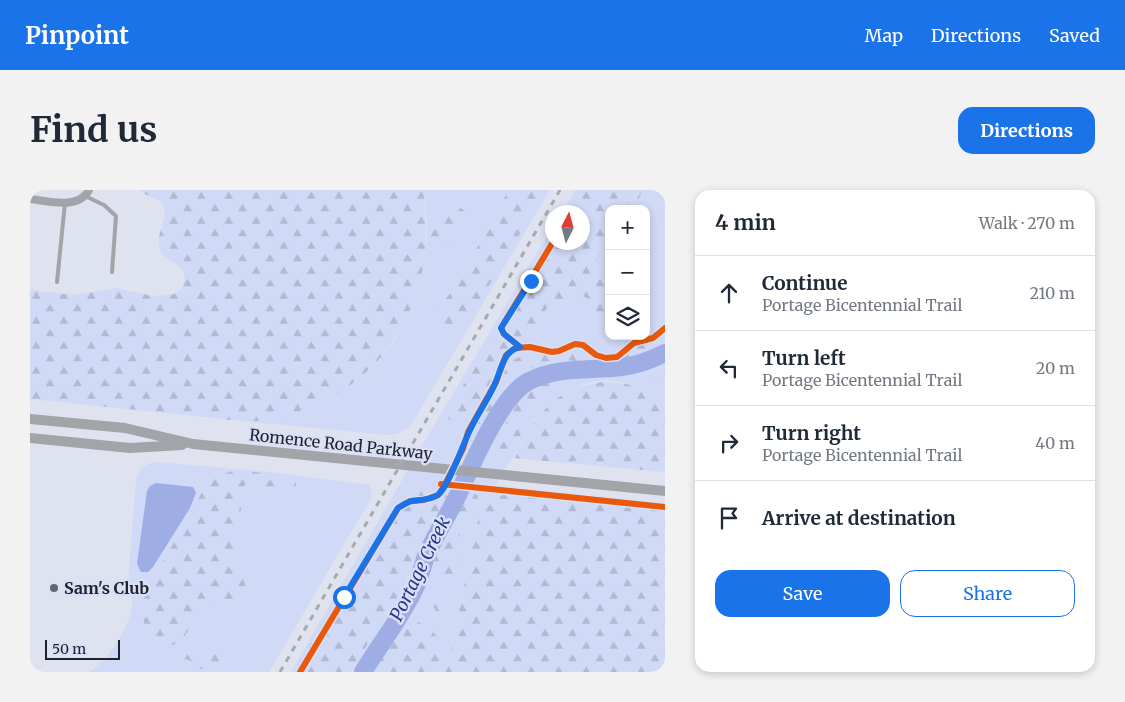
<!DOCTYPE html>
<meta charset="utf-8">
<style>
body{margin:0;font-family:Merriweather,serif;background:#f2f2f3;color:#1f2937}
.controls{position:absolute;right:15px;top:15px;display:grid;overflow:hidden;border-radius:10px;box-shadow:0 2px 8px #0003}
.controls button{width:45px;height:45px;display:grid;place-items:center;padding:0;border:0;border-bottom:1px solid #e0e1e3;background:#fff;color:#1f2937;font:25px sans-serif}
.compass{position:absolute;left:515px;top:15px;width:45px;height:45px;border-radius:50%;background:#fff;box-shadow:0 2px 8px #0003;rotate:6deg}
.scale{position:absolute;left:15px;bottom:12px;width:75px;box-sizing:border-box;padding-left:5px;border:2px solid #20232b;border-top:0;font-size:14px;line-height:18px;white-space:nowrap;color:#20232b;-webkit-text-stroke:4px #d8dff7;paint-order:stroke}
.stop{position:absolute;width:15px;height:15px;margin:-11px;border:4px solid #1a73e8;border-radius:50%;background:#fff}
.stop.end{background:#1a73e8;border-color:#fff;box-shadow:0 1px 5px #0008}
.list{margin:0;padding:0;list-style:none}
h2{display:flex;justify-content:space-between;align-items:center;height:65px;margin:0;padding:0 20px;font-size:21px}
h2 small{font-size:16px;font-weight:400;color:#747a83}
.list li{display:grid;grid-template-columns:32px 1fr auto;gap:15px;align-items:center;box-sizing:border-box;height:75px;padding:0 20px;border-top:1px solid #e0e1e3}
.list b{display:block;font-size:19px;white-space:nowrap}
.list p{margin:0;font-size:16px;white-space:nowrap;color:#747a83}
.list em{font-size:16px;font-style:normal;color:#747a83}
.actions{display:flex;gap:10px;padding:15px 20px}
.actions a{flex:1;padding:11px 0;border:1px solid #1a73e8;border-radius:15px;text-align:center;font-size:18px;color:#1a73e8}
.actions .main{background:#1a73e8;color:#fff}
.icon{flex:none;width:28px;height:28px;fill:none;stroke:currentColor;stroke-width:2;stroke-linecap:round;stroke-linejoin:round}
.map{position:relative;flex:none;width:635px;height:482px;overflow:hidden;border-radius:15px}
header{display:flex;align-items:center;gap:30px;box-sizing:border-box;height:70px;padding:0 25px;background:#1a73e8;color:#fff}
header strong{font-size:24px}
nav{display:flex;gap:28px;margin-inline-start:auto;font-size:18px}
.intro{display:flex;align-items:center;justify-content:space-between;box-sizing:border-box;height:120px;padding:0 30px}
h1{margin:0;font-size:35px}
.button{padding:12px 22px;border-radius:15px;background:#1a73e8;color:#fff;font-size:18px;font-weight:700}
main{display:flex;gap:30px;padding:0 30px}
aside{flex:1;background:#fff;border-radius:15px;box-shadow:0 2px 8px #0003}
.map>svg:first-child{display:block}
.green{fill:#d0d9f6;fill-rule:evenodd}
.forest{fill:url(#forest-firs)}
.water{fill:#9eade4}
.lines{fill:none;stroke-linecap:round;stroke-linejoin:round}
.river{stroke:#9eade4;stroke-width:18}
.service{stroke:#a3a4aa;stroke-width:4}
.minor{stroke:#a3a4aa;stroke-width:8}
.tertiary{stroke:#a3a4aa;stroke-width:10}
.rail{stroke:#a7a9b0;stroke-width:3;stroke-dasharray:6 6;stroke-linecap:butt}
.cycleway-casing{stroke:#d8dff7;stroke-width:9}
.cycleway{stroke:#e8590c;stroke-width:6}
.route{stroke:#1a73e8;stroke-width:6}
.poi-dot{fill:#636670;stroke:#d8dff7;stroke-width:2}
.labels{text-anchor:middle;stroke-width:5;stroke-linejoin:round;paint-order:stroke}
.street-label{font-size:16px;fill:#20232b;stroke:#d8dff7}
.poi-label{font-size:16px;font-weight:bold;fill:#20232b;stroke:#d8dff7;text-anchor:start}
.water-label{font-size:18px;font-style:italic;fill:#283588;stroke:#d8dff7}
</style>
<header>
<strong>Pinpoint</strong>
<nav><a>Map</a><a>Directions</a><a>Saved</a></nav>
</header>
<div class="intro"><h1>Find us</h1><a class="button">Directions</a></div>
<main>
<div class="map">
<svg width="635" height="482" viewBox="0 0 635 482">
<defs>
<pattern id="forest-firs" width="22" height="20" patternUnits="userSpaceOnUse" patternTransform="scale(1.25)"><rect width="22" height="20" fill="#d0d9f6"/><path d="M5 1l3.5 6h-7zM16 11l3.5 6h-7z" fill="#b2bad3"/></pattern>
</defs>
<rect width="100%" height="100%" fill="#dfe3f0"/>
<g class="green">
<path d="M395,0H520L383,232C375,241 369,245 357,245L211,231L242,230L273,221L339,181L363,154L378,125L389,97L397,49Z"/>
<path d="M545,0H635V212C613,195 581,185 554,194C547,197 540,203 534,207C523,213 515,219 507,228C485,265 458,301 445,341L421,461L414,482H261L394,252L522,38V52H552V22H532ZM579,19H616V146H579Z"/>
<path d="M125,272L233,281L340,295L342,305L339,312L239,482H59C77,472 101,435 102,415C103,403 99,392 99,380L106,290C109,279 114,274 125,272Z"/>
</g>
<g class="forest">
<path d="M110,0H395C393,21 398,43 395,64C386,133 351,184 288,214C273,221 257,227 241,230C231,231 221,231 211,231L0,209V100L44,105L87,98L123,106L144,104L152,99C162,70 137,76 130,60C124,45 140,26 133,15C128,7 116,7 110,0Z"/>
<path d="M478,0H516L436,134L427,143L417,144L409,137C405,112 426,100 437,80C443,70 446,58 452,48C460,32 471,17 478,0Z"/>
<path d="M551,0H612L608,11L609,19H579V60C567,63 562,74 569,85L579,88V146H602C598,150 593,151 588,150C557,148 579,99 540,107C533,109 525,111 519,116C510,124 511,135 504,143C494,154 481,152 470,167C461,189 453,217 434,233C427,234 423,233 418,228L419,219L522,49V52H552V22H538Z"/>
<path d="M427,16L435,21V30L433,33L413,59L410,60L404,58C393,43 408,17 427,16Z"/>
<path d="M635,143V156L605,168L593,169C595,157 611,156 621,152C626,150 630,146 635,143Z"/>
<path d="M544,160C552,161 562,162 566,171L561,173C550,172 538,169 526,170C483,175 469,213 450,246L446,249H443V242L457,218L474,182L480,172L495,164L521,165Z"/>
<polygon points="635,168 635,192 625,190 617,183 620,176"/>
<path d="M524,189L527,191L528,194C523,206 510,207 501,215C496,227 484,283 460,261V255L471,243L485,215L511,192Z"/>
<path d="M572,192C596,192 616,197 635,212V282L483,268C509,225 519,200 572,192Z"/>
<path d="M205,280L259,286L266,291V295L264,298L253,301L220,293C215,294 213,296 211,300C208,307 212,316 211,323C211,335 203,345 204,357C204,378 222,387 213,409C199,417 182,409 170,421C159,431 158,455 138,456C132,457 126,452 122,448C115,440 112,429 113,419C113,396 132,373 143,354C153,335 163,316 175,298L188,286Z"/>
<polygon points="407,296 416,300 417,306 415,311 388,353 381,382 368,404 361,425 350,440 339,450 331,468 318,482 264,482 365,313 372,311 380,317 386,318 388,314 383,305 385,299 390,298 398,299"/>
<path d="M441,302L447,305L449,313L433,335L430,341L428,375L420,389C411,391 406,391 401,383L404,370L431,312L437,304Z"/>
<polygon points="461,304 627,319 635,321 635,482 414,482 421,461 445,341 449,327"/>
<polygon points="407,407 420,413 422,418 420,424 414,426 407,422 401,413 404,408"/>
<path d="M384,431C410,436 426,474 393,482C382,482 354,482 341,482L371,437L374,434Z"/>
<polygon points="154,458 160,458 173,467 188,459 193,461 194,468 186,477 174,480 168,478 159,470 149,468 149,461"/>
</g>
<polygon class="water" points="126,293 163,297 166,303 160,318 123,377 118,382 111,382 107,374 117,301 120,296"/>
<g class="lines">
<path class="river" d="M333,482C350,454 371,428 385,398C390,388 392,377 396,366C405,346 416,328 426,309C441,278 469,207 499,191C530,176 559,181 592,177C607,175 621,170 635,163"/>
<g class="service">
<polyline points="55,6 74,15 86,26 82,82"/>
<polyline points="27,92 35,13"/>
</g>
<path class="minor" d="M0,9C19,11 48,20 59,0"/>
<g class="tertiary">
<polyline points="0,229 95,238 163,254 635,301"/>
<polyline points="0,248 100,258 152,255"/>
</g>
<polyline class="rail" points="250,482 530,0"/>
<defs>
<g id="cycleway">
<polyline points="490,157 474,144 471,138 523,52"/>
<polyline points="411,294 635,317"/>
<polyline points="270,482 368,318 380,311 394,310 408,305 413,298 433,259 438,242 466,192 476,165 485,158 500,157 522,162 529,161 545,154 553,155 566,165 576,168 587,167 604,153 623,148 635,138"/>
</g>
</defs>
<use href="#cycleway" class="cycleway-casing"/>
<use href="#cycleway" class="cycleway"/>
</g>
<g class="lines">
<path class="route" d="M314,407L368,318C373,315 377,312 382,311C391,310 400,310 408,305C419,296 433,254 440,240C447,225 457,211 464,196C471,182 472,161 490,157L474,144L471,138L501,91"/>
</g>
<circle class="poi-dot" cx="24" cy="398" r="5"/>
<g class="labels">
<g class="street-label">
<text transform="translate(311 254) rotate(6)" y="6">Romence Road Parkway</text>
</g>
<g class="poi-label">
<text x="34" y="404">Sam's Club</text>
</g>
<g class="water-label">
<text transform="translate(390 379) rotate(-64)" y="6">Portage Creek</text>
</g>
</g>
</svg>
<div class="controls">
<button>+</button>
<button>−</button>
<button><svg class="icon" aria-label="layers" viewBox="0 0 24 24"><path d="M12 4l9 5-9 5-9-5zM3 14l9 5 9-5"/></svg></button>
</div>
<svg class="compass" viewBox="-18 -18 36 36"><path d="M0-13l5 13h-10z" fill="#e53935"/><path d="M0 13l5-13h-10z" fill="#747a83"/></svg>
<div class="scale">50 m</div>
<div class="stop" style="left:314px;top:407px"></div>
<div class="stop end" style="left:501px;top:91px"></div>
</div>
<aside>
<h2>4 min<small>Walk · 270 m</small></h2>
<ul class="list">
<li><svg class="icon" aria-label="ahead" viewBox="0 0 24 24"><path d="M12 20V5M6 11l6-6 6 6"/></svg><div><b>Continue</b><p>Portage Bicentennial Trail</p></div><em>210 m</em></li>
<li><svg class="icon" aria-label="left" viewBox="0 0 24 24"><path d="M17 20v-9H6M10 6l-5 5 5 5"/></svg><div><b>Turn left</b><p>Portage Bicentennial Trail</p></div><em>20 m</em></li>
<li><svg class="icon" aria-label="right" viewBox="0 0 24 24"><path d="M7 20v-9h11M14 6l5 5-5 5"/></svg><div><b>Turn right</b><p>Portage Bicentennial Trail</p></div><em>40 m</em></li>
<li><svg class="icon" aria-label="arrive" viewBox="0 0 24 24"><path d="M6 21V4h12l-3 4 3 4H6"/></svg><div><b>Arrive at destination</b></div></li>
</ul>
<div class="actions"><a class="main">Save</a><a>Share</a></div>
</aside>
</main>
